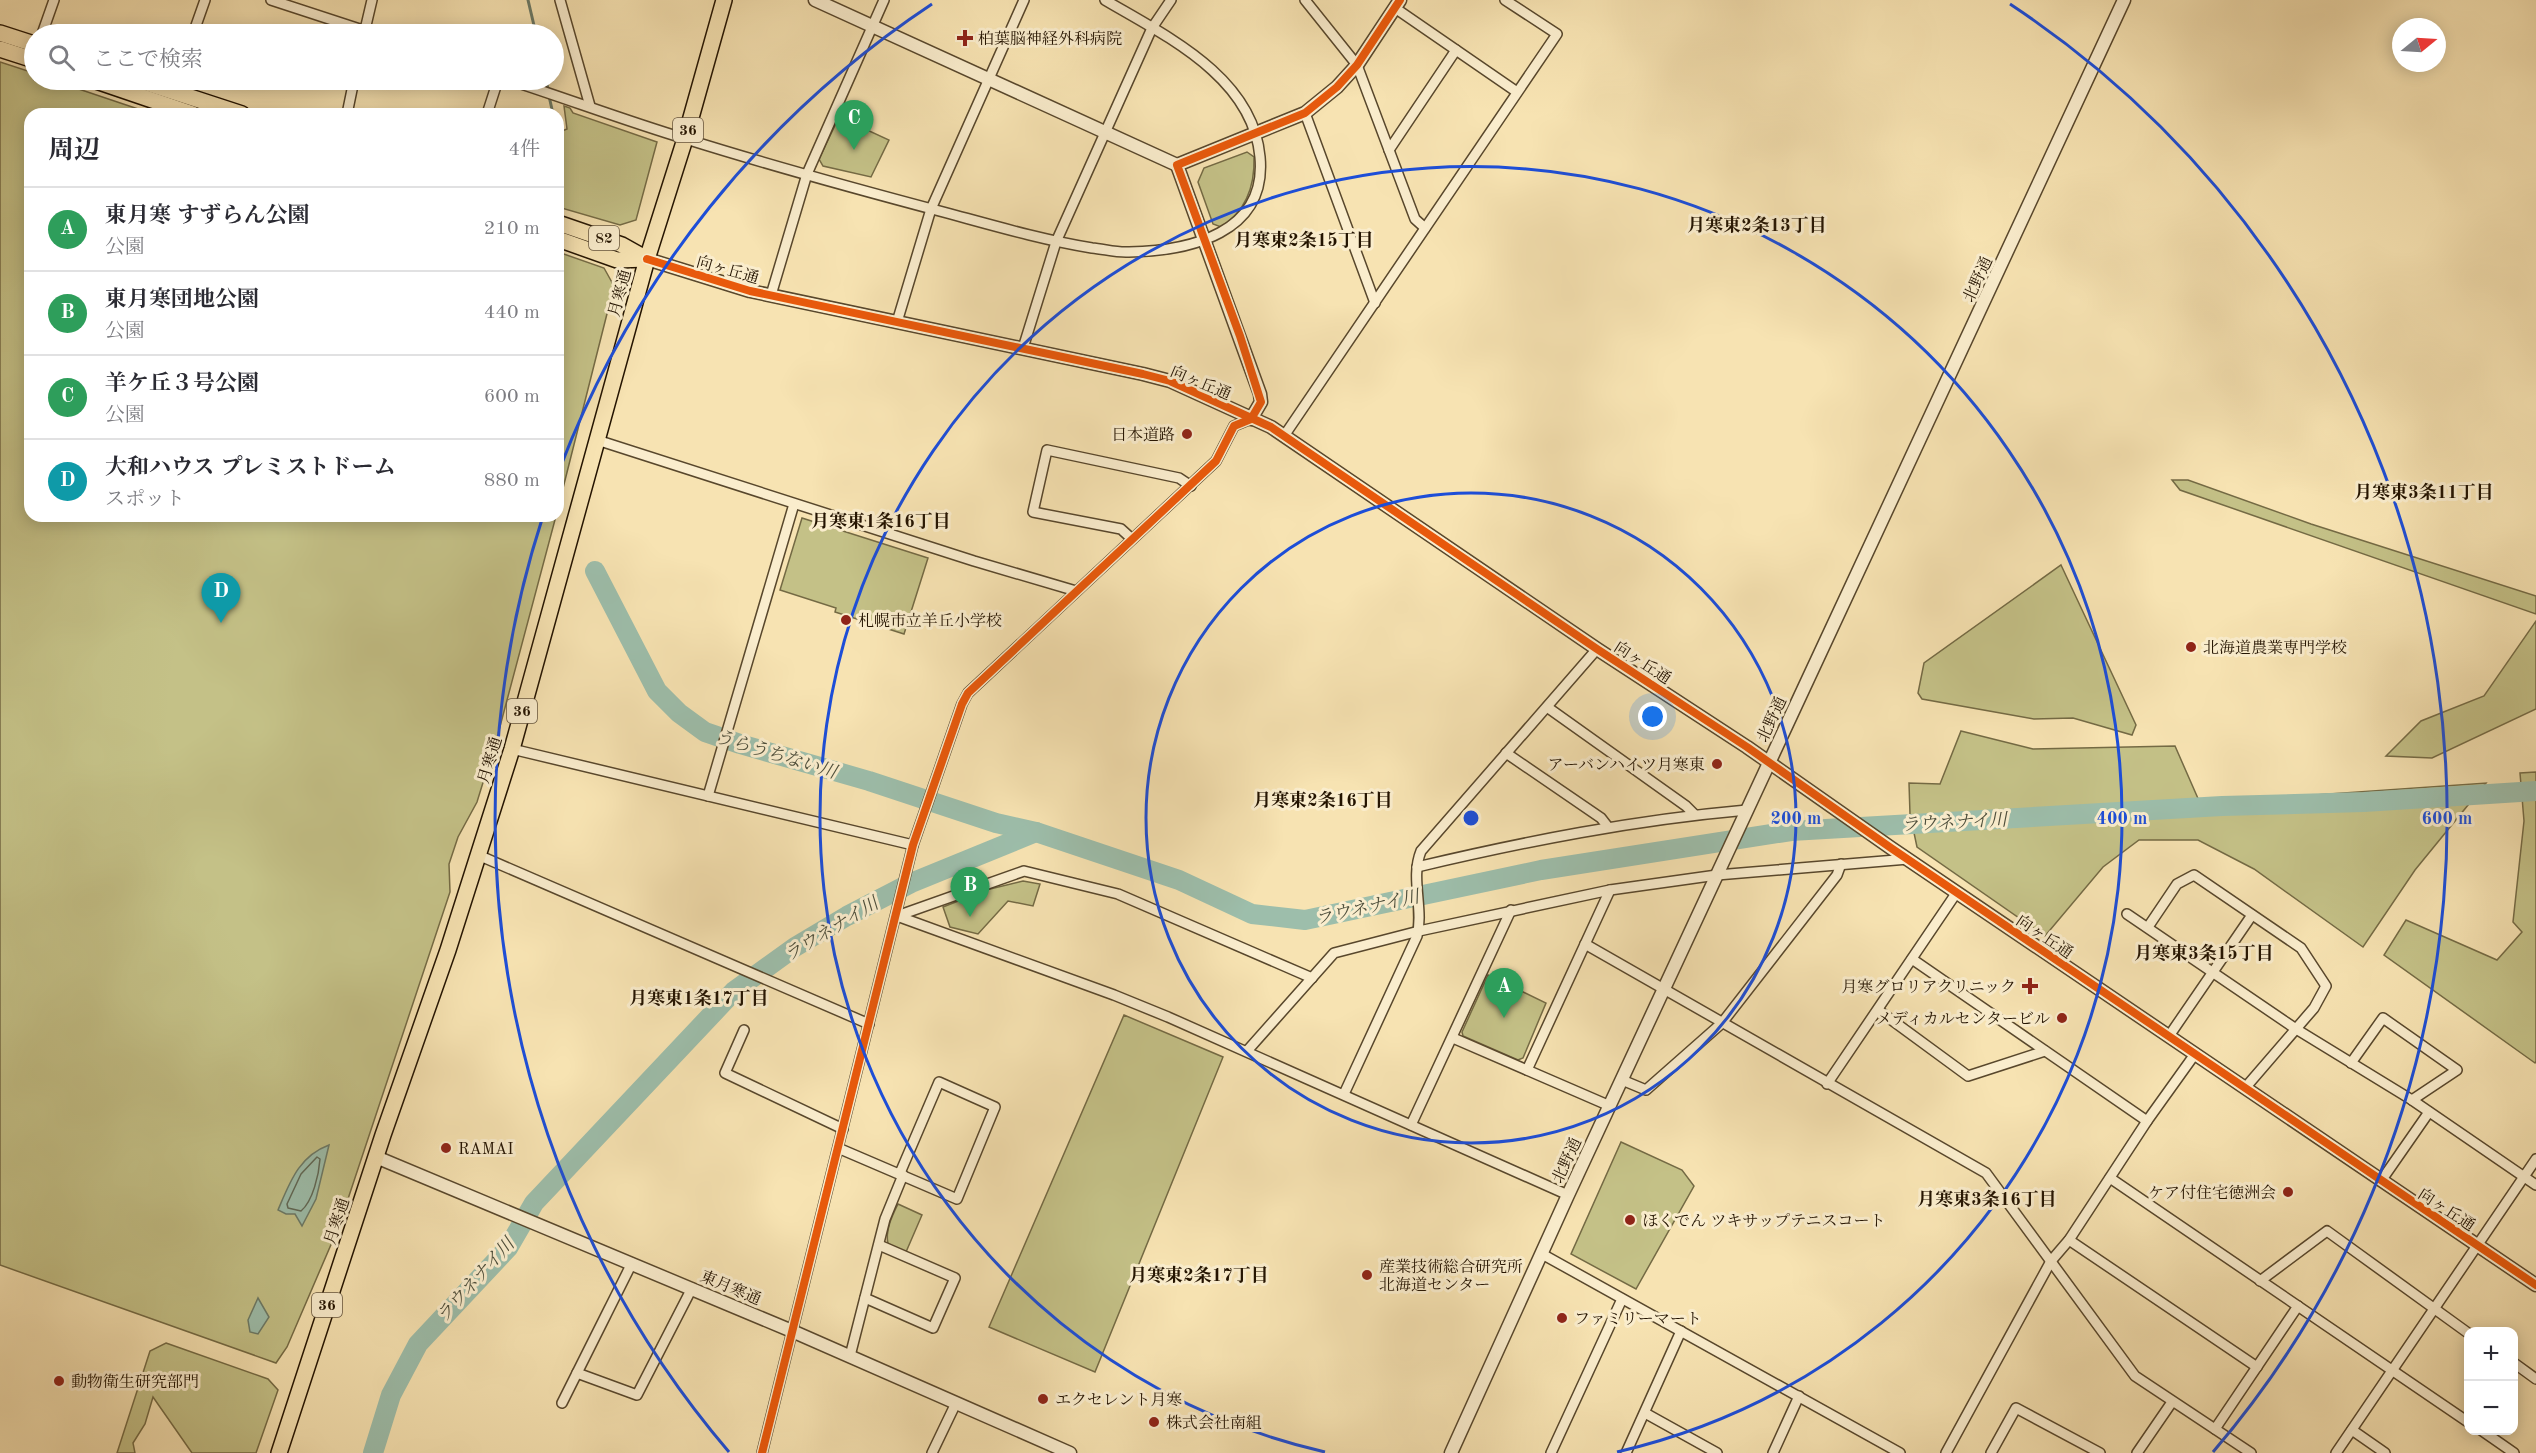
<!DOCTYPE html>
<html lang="ja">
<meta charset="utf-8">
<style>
body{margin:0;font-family:"Old Standard TT","Noto Serif JP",serif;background:#f7f7f7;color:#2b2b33}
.controls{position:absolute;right:18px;bottom:18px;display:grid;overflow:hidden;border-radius:12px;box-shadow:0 3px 15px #0003}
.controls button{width:54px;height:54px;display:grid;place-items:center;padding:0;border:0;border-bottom:2px solid #e1e1e2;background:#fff;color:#2b2b33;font:30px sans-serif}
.compass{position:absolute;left:2392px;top:18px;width:54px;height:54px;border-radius:50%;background:#fff;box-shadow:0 3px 15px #0003;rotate:72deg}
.you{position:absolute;left:1653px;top:717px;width:21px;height:21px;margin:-15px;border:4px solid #fff;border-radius:50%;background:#1a73e8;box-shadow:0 0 0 9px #1a73e833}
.badge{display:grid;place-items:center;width:39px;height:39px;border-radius:50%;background:#0f766e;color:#fff;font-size:20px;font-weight:700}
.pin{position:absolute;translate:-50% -50px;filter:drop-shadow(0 2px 3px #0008)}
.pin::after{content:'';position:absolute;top:32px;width:21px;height:18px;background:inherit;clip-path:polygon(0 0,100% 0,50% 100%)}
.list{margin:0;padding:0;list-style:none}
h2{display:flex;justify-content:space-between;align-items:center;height:78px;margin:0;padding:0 24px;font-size:26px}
h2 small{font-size:20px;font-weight:400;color:#7c7c81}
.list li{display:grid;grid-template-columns:39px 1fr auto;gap:18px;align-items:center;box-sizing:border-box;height:84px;padding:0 24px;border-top:2px solid #e1e1e2}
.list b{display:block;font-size:22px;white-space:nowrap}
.list p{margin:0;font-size:20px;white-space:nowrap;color:#7c7c81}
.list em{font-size:20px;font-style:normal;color:#7c7c81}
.icon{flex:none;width:33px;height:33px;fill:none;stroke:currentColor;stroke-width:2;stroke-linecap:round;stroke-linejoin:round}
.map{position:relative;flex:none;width:2536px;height:1453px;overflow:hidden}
.search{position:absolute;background:#fff;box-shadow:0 3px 15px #0003;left:24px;top:24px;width:540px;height:66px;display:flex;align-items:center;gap:15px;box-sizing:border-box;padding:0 21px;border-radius:33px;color:#7c7c81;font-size:22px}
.panel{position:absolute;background:#fff;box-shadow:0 3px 15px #0003;left:24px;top:108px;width:540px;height:414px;border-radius:18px}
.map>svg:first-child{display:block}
.green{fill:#c4c187;stroke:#746a44;stroke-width:1.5}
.water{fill:#9dbeab;stroke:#6c7a67;stroke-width:1.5}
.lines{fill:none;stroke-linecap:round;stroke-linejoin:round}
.shore{stroke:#606856;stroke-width:1.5}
.stream{stroke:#6c7a67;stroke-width:3}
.river{stroke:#9dbeab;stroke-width:20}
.minor-casing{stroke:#58472c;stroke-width:12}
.tertiary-casing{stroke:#58472c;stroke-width:15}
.primary-casing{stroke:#231300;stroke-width:18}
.trunk-casing{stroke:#231300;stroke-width:18}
.minor{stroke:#faedcd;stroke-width:9}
.tertiary{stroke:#faedcd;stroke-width:12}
.primary{stroke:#f7e3b2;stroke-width:15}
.trunk{stroke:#f7e3b2;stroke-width:15}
.cycleway-casing{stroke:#faedcd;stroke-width:11}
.cycleway{stroke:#e8590c;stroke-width:8}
.ring{fill:none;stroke:#1d4ed8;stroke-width:3}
.poi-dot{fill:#8f2418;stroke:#faedcd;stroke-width:2}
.labels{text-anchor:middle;stroke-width:6;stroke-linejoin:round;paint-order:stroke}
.shield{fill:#faedcd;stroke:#64543e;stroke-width:1.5}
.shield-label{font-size:15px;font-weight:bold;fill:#231300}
.poi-label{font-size:16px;fill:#231300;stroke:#faedcd;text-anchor:start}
.street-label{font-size:16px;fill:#231300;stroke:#faedcd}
.neighbourhood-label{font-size:18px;font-weight:bold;fill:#231300;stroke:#faedcd}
.water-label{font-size:18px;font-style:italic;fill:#4e4f3c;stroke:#faedcd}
.centre{fill:#1d4ed8;stroke:#faedcd;stroke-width:3}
.ring-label{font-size:18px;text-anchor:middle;font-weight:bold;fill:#1d4ed8;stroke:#faedcd;stroke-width:6;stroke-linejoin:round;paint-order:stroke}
</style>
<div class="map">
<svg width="2536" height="1453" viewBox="0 0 2536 1453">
<rect width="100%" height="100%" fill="#f7e3b2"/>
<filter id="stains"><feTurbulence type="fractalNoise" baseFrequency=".00333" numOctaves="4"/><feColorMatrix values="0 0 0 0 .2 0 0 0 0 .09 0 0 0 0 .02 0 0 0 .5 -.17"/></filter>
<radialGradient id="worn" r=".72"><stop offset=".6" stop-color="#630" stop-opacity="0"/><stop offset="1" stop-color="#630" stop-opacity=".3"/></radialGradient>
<g class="green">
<polygon points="0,62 34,73 34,80 52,80 153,114 30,114 30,516 556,516 498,734 477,802 458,837 449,864 450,892 339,1226 287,1347 276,1363 0,1265"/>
<polygon points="564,106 570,108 573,113 657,142 636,220 620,225 558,207 558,138 563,136 562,131 567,129"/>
<polygon points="839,117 889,140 871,177 823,166 819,159"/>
<path d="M1247,152L1254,157C1255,186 1246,211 1221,227L1213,224L1198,182L1204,168Z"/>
<polygon points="558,252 604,268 614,286 558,508"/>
<polygon points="2172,480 2188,480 2311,524 2536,596 2536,614 2180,490"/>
<polygon points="802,518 928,558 904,634 835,612 836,608 780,590"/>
<polygon points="2061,565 2136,725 2132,735 2073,718 2034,719 1922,699 1918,693 1924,663"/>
<polygon points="2536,621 2536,709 2432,758 2386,756 2421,721 2484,696"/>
<polygon points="1961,731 2033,749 2175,746 2200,803 2486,783 2415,870 2363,947 2254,869 2198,840 2139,840 2103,867 2045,936 1917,847 1910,814 1909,783 1940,784"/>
<polygon points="2536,772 2536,1061 2535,1063 2384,955 2406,920 2497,960 2522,932 2513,922 2524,821 2520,773"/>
<polygon points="1023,881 1040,884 1033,906 1008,901 978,934 950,927 943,907 986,890"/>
<polygon points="1488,975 1546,1003 1523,1058 1518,1060 1463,1036 1462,1032"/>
<polygon points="1124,1015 1223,1057 1095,1372 989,1327"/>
<polygon points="1621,1142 1682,1170 1694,1186 1636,1289 1571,1254"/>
<path d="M898,1204L922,1215L906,1252L888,1244C885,1231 892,1216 898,1204Z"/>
<polygon points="166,1343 268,1379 278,1390 256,1453 192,1453 153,1397 145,1424 133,1443 135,1453 117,1453 150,1351"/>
</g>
<g class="water">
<path d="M329,1145L316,1199L302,1226L295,1214H286L278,1210C290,1182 299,1156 329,1145Z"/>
<polygon points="258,1298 269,1317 258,1334 250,1332 248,1320"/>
</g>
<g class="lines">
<path class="shore" d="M317,1157L320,1159C319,1174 313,1201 301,1211L288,1208L287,1204L301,1174Z"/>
<g class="stream">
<polyline points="528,0 536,34"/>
<polyline points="546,80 548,89"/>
<polyline points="549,96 553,114"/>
</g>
<g class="river">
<polyline points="595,571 657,691 679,713 705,732 740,744 869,781 996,823 1036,832 1179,880 1252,914 1305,920 1541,870 1791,831 2222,806 2364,802 2536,791"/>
<polyline points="373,1453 391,1395 418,1344 508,1248 534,1203 734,991 795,947 847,916 911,883 1036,832"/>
</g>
<defs>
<g id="minor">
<polyline points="271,0 375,34"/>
<polyline points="560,0 590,106"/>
<polyline points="1305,0 1357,65 1415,219 1425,228"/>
<polyline points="1395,8 1517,92"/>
<polyline points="42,34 54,0"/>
<polyline points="193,34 205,0"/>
<polyline points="364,34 372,0"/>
<path d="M509,80C568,99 626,121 686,139C772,166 860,190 947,213C995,226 1043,240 1092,248C1104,249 1117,253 1129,252C1190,251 1267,233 1260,157C1253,77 1166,36 1105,0"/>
<polyline points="1305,113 1375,303"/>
<polyline points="347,114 354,80"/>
<polyline points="487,114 498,80"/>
<polyline points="1389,150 1456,50"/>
<polyline points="771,295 807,174 884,0"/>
<polyline points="897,322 931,209 1024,0"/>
<polyline points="1023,348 1056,242 1152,28 1171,0"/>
<polyline points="1284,436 1557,34 1505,0"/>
<polyline points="597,440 974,561 1076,591"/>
<polyline points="1132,539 1121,529 1033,512 1047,450 1179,478 1191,486"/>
<polyline points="1547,707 1686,806 1694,814"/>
<polyline points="512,749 913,845"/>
<polyline points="1506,753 1601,818 1608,827"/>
<polyline points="708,796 794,504"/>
<polyline points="478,855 869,1024"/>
<path d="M1417,867C1527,841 1634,820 1747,810"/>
<polyline points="2127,914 2296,1029 2412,1100 2536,1185"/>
<polyline points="897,916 1114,995 1168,1017 1568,1195"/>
<polyline points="897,916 1024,871 1118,894 1312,978"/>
<polyline points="2148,927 2177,884 2194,875 2301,948 2326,986 2314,1008 2245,1088"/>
<polyline points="1585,944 1986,1173 2135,1376 2251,1453"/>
<polyline points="1912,959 2147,1121"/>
<polyline points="1878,1010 1968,1076 2045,1051"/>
<polyline points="744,1030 725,1073 843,1129"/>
<polyline points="2169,1036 2252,915"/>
<polyline points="1453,1038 1610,1106"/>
<polyline points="1247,1051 1334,953 1419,931 1610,890 1717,875 1908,859"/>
<polyline points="2351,1063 2383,1018 2457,1070 2412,1100"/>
<polyline points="1527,1070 1610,890"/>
<polyline points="1622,1080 1646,1090 1722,1023 1837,875 1841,864"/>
<polyline points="1827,1084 1957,892"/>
<path d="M1344,1094L1417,936C1424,909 1410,878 1421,851L1597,649"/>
<polyline points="1411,1125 1511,910"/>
<polyline points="838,1148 957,1199 995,1107 939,1082 900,1173"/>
<polyline points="2110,1178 2468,1422"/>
<polyline points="2381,1181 2429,1112"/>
<polyline points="2069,1240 2257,1367"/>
<polyline points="1542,1254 1900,1453"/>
<polyline points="2260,1281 2327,1231 2468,1333"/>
<polyline points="865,1298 933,1328 955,1278 879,1245"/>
<polyline points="850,1356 885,1219 903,1175"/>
<polyline points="2514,1363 2536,1379"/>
<polyline points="577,1373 637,1395 692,1288"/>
<polyline points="562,1403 632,1263"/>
<polyline points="1645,1413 1717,1453"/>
<polyline points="2215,1429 2298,1306"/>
<polyline points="2352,1430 2385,1453"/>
<polyline points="2481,1430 2514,1453"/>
<polyline points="762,1453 913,845 962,704 968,693 1216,461 1234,426 1251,419"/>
<polyline points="932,1453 956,1403"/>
<polyline points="1551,1453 1622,1299"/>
<polyline points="1626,1453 1681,1331"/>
<polyline points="1773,1453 1799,1396"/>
<polyline points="1946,1453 2051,1261 2069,1240 2147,1121 2195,1054"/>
<polyline points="1991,1453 2016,1408 2100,1453"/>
<polyline points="2137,1453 2172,1402"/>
<polyline points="2336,1453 2536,1159"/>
</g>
<g id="tertiary">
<polyline points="815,0 1177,165"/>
<polyline points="647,259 750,291 1143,374 1170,381 1271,427 1597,649 1747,747 1891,848 2536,1285"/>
<polyline points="1251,419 1261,402 1260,394 1177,165 1305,113 1337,87 1357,65 1400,0"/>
<polyline points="376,1157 792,1331 1070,1453"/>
<polyline points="1451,1453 1568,1195 2124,0"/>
</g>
<g id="primary">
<polyline points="0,33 34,44"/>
<polyline points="0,49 34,60"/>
<polyline points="93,80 193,114"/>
<polyline points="138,80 242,114"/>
<polyline points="558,223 622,245 647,259"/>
<polyline points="558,239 617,260 647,259"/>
</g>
<polyline id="trunk" points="279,1453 383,1135 448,950 512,749 647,259 685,139 724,0"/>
</defs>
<use href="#minor" class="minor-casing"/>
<use href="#tertiary" class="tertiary-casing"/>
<use href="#primary" class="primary-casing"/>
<use href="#trunk" class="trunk-casing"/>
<use href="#minor" class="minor"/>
<use href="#tertiary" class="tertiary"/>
<use href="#primary" class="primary"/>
<use href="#trunk" class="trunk"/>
<defs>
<g id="cycleway">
<polyline points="647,259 750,291 1143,374 1170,381 1271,427 1597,649 1747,747 1891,848 2536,1285"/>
<polyline points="762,1453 913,845 962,704 968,693 1216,461 1234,426 1251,419 1261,402 1240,336 1177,165 1305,113 1337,87 1357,65 1400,0"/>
</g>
</defs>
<use href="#cycleway" class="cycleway-casing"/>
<use href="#cycleway" class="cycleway"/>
</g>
<g class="ring">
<circle cx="1471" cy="818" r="325"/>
<path d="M1325 1452A651 651 0 1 1 1617 1452"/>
<path d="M729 1452A976 976 0 0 1 543 516M560 468A976 976 0 0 1 932 4M2010 4A976 976 0 0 1 2213 1452"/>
</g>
<g class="poi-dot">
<path d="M962 29h6v6h6v6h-6v6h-6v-6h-6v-6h6z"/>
<circle cx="1187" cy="434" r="6"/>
<circle cx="846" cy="620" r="6"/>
<circle cx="2191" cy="647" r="6"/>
<circle cx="1717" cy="764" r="6"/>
<path d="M2027 977h6v6h6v6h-6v6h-6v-6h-6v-6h6z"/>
<circle cx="2062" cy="1018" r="6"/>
<circle cx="446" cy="1148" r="6"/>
<circle cx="2288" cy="1192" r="6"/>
<circle cx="1630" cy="1220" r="6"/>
<circle cx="1367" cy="1275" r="6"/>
<circle cx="1562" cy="1318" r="6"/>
<circle cx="59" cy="1381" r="6"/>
<circle cx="1043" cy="1399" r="6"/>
<circle cx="1154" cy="1422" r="6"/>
</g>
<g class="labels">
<g class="shield">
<rect x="673" y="118" width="30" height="24" rx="4.5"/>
<rect x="589" y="226" width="30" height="24" rx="4.5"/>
<rect x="507" y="699" width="30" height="24" rx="4.5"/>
<rect x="312" y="1293" width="30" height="24" rx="4.5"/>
</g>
<g class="shield-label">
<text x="688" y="135">36</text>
<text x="604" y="243">82</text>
<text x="522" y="716">36</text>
<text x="327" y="1310">36</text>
</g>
<g class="poi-label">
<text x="978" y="44">柏葉脳神経外科病院</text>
<text x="1175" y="440" text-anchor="end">日本道路</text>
<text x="858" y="626">札幌市立羊丘小学校</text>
<text x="2203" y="653">北海道農業専門学校</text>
<text x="1705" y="770" text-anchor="end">アーバンハイツ月寒東</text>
<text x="2016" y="992" text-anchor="end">月寒グロリアクリニック</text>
<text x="2050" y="1024" text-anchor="end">メディカルセンタービル</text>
<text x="458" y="1154">RAMAI</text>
<text x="2276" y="1198" text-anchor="end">ケア付住宅徳洲会</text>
<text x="1642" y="1226">ほくでん ツキサップテニスコート</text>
<text x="1379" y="1272">産業技術総合研究所<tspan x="1379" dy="18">北海道センター</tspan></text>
<text x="1574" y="1324">ファミリーマート</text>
<text x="71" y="1387">動物衛生研究部門</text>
<text x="1055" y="1405">エクセレント月寒</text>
<text x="1166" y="1428">株式会社南組</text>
</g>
<g class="street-label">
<text transform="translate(728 269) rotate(16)" y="6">向ヶ丘通</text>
<text transform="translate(1977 279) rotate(-65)" y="6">北野通</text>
<text transform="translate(619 293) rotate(-75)" y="6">月寒通</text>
<text transform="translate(1201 382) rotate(23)" y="6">向ヶ丘通</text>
<text transform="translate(1643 662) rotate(33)" y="6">向ヶ丘通</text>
<text transform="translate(1771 719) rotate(-65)" y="6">北野通</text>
<text transform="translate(489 760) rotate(-73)" y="6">月寒通</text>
<text transform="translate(2045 936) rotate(34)" y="6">向ヶ丘通</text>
<text transform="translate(1566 1160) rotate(-65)" y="6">北野通</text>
<text transform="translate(2447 1209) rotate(33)" y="6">向ヶ丘通</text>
<text transform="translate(336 1221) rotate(-72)" y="6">月寒通</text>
<text transform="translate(731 1287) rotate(23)" y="6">東月寒通</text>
</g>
<g class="neighbourhood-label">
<text x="1757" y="231">月寒東2条13丁目</text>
<text x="1304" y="246">月寒東2条15丁目</text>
<text x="2424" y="498">月寒東3条11丁目</text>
<text x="881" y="527">月寒東1条16丁目</text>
<text x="1323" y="806">月寒東2条16丁目</text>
<text x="2204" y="959">月寒東3条15丁目</text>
<text x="699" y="1004">月寒東1条17丁目</text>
<text x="1987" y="1205">月寒東3条16丁目</text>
<text x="1199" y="1281">月寒東2条17丁目</text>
</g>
<g class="water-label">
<text transform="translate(776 754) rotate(17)" y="6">うらうちない川</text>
<text transform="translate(1954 822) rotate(-3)" y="6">ラウネナイ川</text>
<text transform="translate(1367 907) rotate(-12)" y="6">ラウネナイ川</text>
<text transform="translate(831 929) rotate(-31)" y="6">ラウネナイ川</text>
<text transform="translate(475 1280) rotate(-48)" y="6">ラウネナイ川</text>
</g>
</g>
<circle cx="1471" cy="818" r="9" class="centre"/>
<g class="ring-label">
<text x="1796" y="824">200 m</text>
<text x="2122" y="824">400 m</text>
<text x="2447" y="824">600 m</text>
</g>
<rect width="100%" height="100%" filter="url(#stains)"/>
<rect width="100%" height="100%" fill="url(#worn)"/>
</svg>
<div class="controls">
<button>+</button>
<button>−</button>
</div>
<svg class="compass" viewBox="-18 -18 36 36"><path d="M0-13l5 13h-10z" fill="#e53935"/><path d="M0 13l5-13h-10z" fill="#7c7c81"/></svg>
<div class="you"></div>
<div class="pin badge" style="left:1504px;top:1018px;background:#2e9e5b">A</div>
<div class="pin badge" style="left:970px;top:917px;background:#2e9e5b">B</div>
<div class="pin badge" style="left:854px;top:150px;background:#2e9e5b">C</div>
<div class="pin badge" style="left:221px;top:623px;background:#0f9aa8">D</div>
<div class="search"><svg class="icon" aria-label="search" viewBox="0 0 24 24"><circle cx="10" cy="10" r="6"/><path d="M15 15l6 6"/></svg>ここで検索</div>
<section class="panel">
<h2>周辺<small>4件</small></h2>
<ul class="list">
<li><span class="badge" style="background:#2e9e5b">A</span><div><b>東月寒 すずらん公園</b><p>公園</p></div><em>210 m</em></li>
<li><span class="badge" style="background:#2e9e5b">B</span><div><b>東月寒団地公園</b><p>公園</p></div><em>440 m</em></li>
<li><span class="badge" style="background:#2e9e5b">C</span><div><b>羊ケ丘３号公園</b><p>公園</p></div><em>600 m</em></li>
<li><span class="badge" style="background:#0f9aa8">D</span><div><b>大和ハウス プレミストドーム</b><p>スポット</p></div><em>880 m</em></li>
</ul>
</section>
</div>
